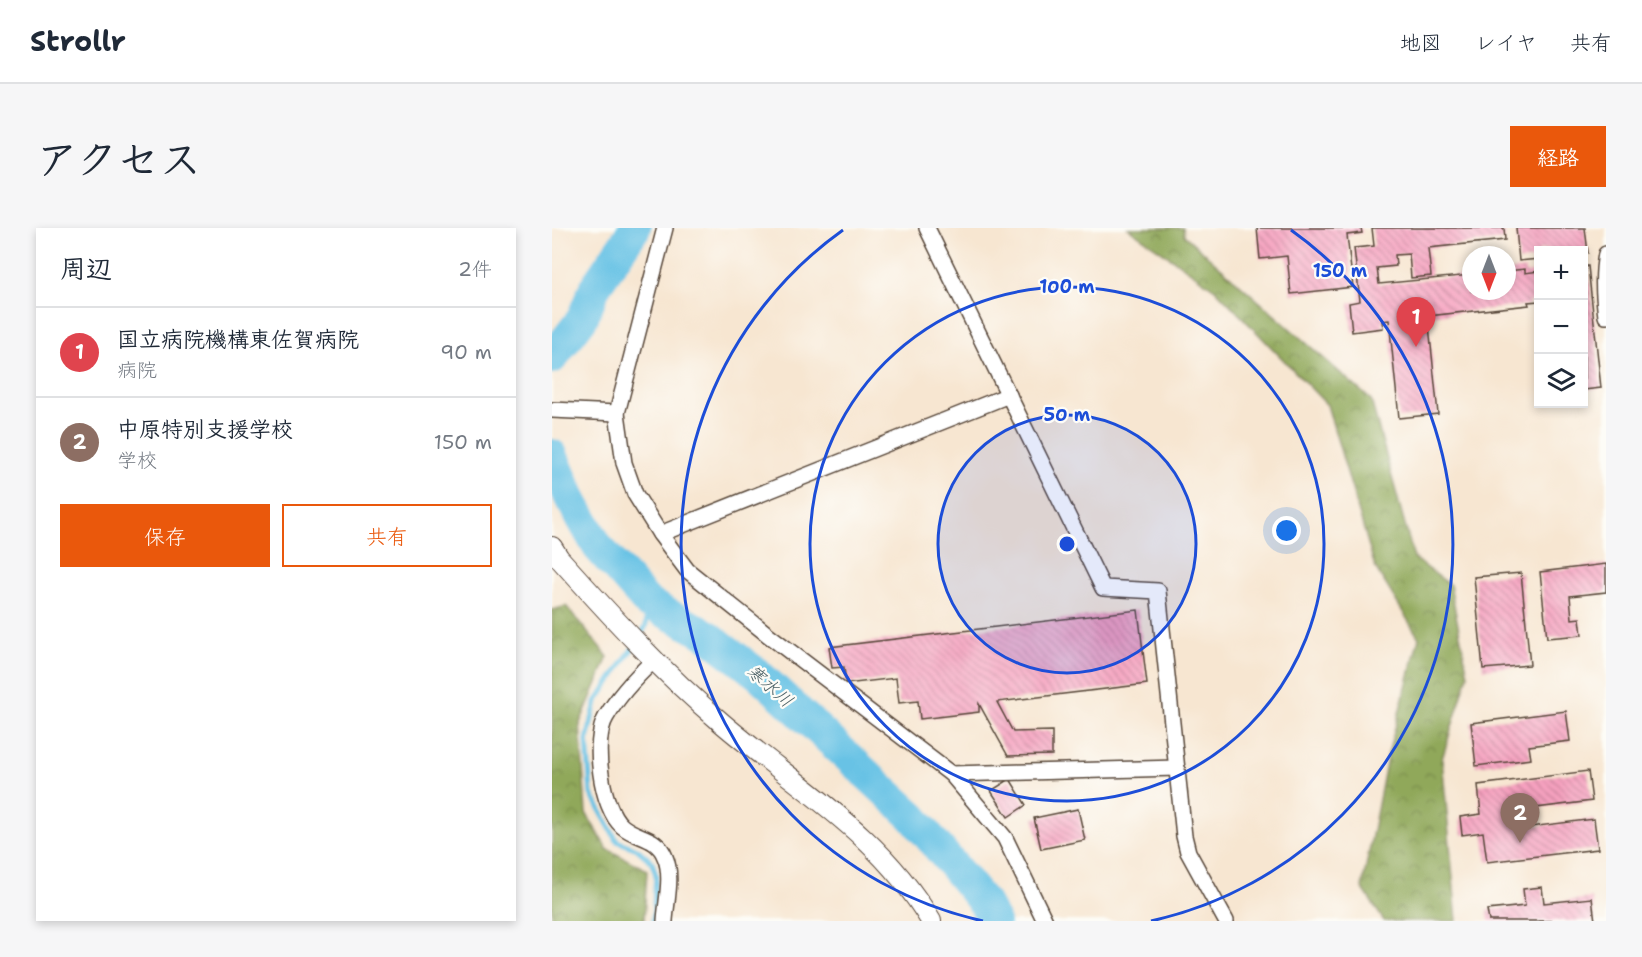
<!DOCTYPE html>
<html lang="ja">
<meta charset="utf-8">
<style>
body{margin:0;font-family:"Shantell Sans","Klee One",sans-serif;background:#f6f6f7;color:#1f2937}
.controls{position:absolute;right:18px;top:18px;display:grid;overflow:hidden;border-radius:0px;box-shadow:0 3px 9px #0003}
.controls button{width:54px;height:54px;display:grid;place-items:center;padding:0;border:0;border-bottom:2px solid #e0e1e3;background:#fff;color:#1f2937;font:30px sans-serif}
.compass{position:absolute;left:910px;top:18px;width:54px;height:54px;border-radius:50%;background:#fff;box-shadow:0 3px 9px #0003;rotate:180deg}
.you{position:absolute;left:735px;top:303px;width:21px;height:21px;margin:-15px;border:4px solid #fff;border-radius:50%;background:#1a73e8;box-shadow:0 0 0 9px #1a73e833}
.badge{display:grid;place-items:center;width:39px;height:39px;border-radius:50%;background:#ea580c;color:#fff;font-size:20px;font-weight:700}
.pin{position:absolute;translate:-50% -50px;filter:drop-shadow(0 2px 3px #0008)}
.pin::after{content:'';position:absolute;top:32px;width:21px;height:18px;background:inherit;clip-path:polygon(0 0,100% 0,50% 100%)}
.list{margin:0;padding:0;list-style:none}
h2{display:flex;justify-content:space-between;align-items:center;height:78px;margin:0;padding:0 24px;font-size:26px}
h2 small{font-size:20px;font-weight:400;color:#747a83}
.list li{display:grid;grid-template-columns:39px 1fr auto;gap:18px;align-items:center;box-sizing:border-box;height:90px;padding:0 24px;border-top:2px solid #e0e1e3}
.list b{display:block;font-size:22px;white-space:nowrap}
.list p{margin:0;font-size:20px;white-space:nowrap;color:#747a83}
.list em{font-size:20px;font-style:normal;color:#747a83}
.actions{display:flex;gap:12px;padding:18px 24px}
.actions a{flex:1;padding:14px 0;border:2px solid #ea580c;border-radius:0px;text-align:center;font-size:21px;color:#ea580c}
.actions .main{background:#ea580c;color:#fff}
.icon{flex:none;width:33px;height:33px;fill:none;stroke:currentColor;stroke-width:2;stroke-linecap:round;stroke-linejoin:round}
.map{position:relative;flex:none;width:1054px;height:693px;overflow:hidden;border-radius:0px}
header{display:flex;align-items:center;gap:36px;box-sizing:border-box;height:84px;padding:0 30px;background:#fff;border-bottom:2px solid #e0e1e3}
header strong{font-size:28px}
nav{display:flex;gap:33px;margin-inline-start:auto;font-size:21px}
.intro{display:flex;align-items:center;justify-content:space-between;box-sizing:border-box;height:144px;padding:0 36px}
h1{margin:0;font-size:42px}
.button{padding:15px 27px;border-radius:0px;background:#ea580c;color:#fff;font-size:21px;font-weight:700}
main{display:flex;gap:36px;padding:0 36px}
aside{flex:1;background:#fff;border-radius:0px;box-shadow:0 3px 9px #0003}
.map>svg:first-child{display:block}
.forest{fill:url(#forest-crowns);stroke:#66693c;stroke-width:1.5}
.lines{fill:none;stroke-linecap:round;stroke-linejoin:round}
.stream{stroke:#67c2e5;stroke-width:5}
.river{stroke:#67c2e5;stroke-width:32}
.building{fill:url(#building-back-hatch)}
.street-casing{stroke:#574639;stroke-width:18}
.secondary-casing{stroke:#574639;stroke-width:22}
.street{stroke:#fff;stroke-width:15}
.secondary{stroke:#fff;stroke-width:20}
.ring{fill:none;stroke:#1d4ed8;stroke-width:3}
.labels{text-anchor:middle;stroke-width:4.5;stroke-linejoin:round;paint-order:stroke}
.water-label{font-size:18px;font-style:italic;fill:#4a5f64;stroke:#fdfcf7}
.centre{fill:#1d4ed8;stroke:#fdfcf7;stroke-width:3}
.ring-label{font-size:18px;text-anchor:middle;font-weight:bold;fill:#1d4ed8;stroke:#fdfcf7;stroke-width:4.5;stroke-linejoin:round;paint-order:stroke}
</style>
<header>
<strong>Strollr</strong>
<nav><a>地図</a><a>レイヤ</a><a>共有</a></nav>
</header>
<div class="intro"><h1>アクセス</h1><a class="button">経路</a></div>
<main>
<aside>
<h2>周辺<small>2件</small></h2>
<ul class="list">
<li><span class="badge" style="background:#e0444e">1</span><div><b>国立病院機構東佐賀病院</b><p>病院</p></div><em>90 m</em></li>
<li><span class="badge" style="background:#8d6e63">2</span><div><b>中原特別支援学校</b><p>学校</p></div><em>150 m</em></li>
</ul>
<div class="actions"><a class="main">保存</a><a>共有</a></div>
</aside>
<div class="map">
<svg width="1054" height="693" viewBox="0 0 1054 693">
<defs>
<pattern id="forest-crowns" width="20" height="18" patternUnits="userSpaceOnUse" patternTransform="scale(1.5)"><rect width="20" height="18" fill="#90a85a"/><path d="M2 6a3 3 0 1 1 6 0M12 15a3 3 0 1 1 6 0" fill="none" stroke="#77894a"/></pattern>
<pattern id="building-back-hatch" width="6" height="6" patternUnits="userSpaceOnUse" patternTransform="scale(1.5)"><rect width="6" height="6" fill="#f6a1bf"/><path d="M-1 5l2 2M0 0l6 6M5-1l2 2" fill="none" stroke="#c8839b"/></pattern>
</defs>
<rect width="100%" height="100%" fill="#fdfcf7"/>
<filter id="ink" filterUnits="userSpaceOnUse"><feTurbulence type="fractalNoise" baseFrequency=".0167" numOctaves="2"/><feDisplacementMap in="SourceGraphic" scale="12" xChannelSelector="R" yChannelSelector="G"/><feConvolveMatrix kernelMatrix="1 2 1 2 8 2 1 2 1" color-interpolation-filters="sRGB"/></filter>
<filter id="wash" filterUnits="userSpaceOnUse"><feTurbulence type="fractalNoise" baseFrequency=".008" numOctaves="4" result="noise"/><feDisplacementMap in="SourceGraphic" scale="24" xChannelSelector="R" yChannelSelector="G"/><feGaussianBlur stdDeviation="1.35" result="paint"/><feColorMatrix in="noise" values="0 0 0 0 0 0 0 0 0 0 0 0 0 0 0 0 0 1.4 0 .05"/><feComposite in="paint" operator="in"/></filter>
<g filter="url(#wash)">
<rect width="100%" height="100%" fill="#f7e6d1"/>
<g class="forest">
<polygon points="576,0 631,0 632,7 819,172 862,330 898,357 916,447 890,531 905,693 832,693 810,659 835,530 867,410 823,339 775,177 663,61"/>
<polygon points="14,378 56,429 28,495 34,585 55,621 95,642 92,693 0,693 0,382"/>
</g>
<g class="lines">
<g class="stream">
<polyline points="87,410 94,398 96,375"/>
<polyline points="82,418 44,474 35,512 39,566 65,613 85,621 100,634 104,647 101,693"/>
</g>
<g class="river">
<polyline points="0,130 30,91 43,59 83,0"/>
<polyline points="0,227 18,270 46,319 96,375 155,407 207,447 296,529 361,589 432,675 442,693"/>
</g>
</g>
<g id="blocks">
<g class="building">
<polygon points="705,0 809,0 810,5 795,7 801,59 739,66 735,28 708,31"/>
<polygon points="820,0 952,0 953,12 876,20 879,48 859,50 857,26 843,27 844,38 825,40 827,56 919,47 919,63 955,63 955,43 973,41 973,45 987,43 987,73 976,74 977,77 876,88 886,186 847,190 837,92 830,93 831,100 800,104 797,75 808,73 802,20 822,18"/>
<polygon points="964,0 1033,0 1036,25 1032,26 1032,22 987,22 987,31 967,33"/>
<polygon points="1032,38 1036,38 1049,160 1032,162"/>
<polygon points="1054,336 1054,364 1018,368 1020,391 1028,390 1030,407 995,410 988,344"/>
<polygon points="969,345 978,437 931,441 922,349"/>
<polygon points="586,382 595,456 445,474 461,504 500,503 500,527 456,528 427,476 427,484 368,491 366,473 347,475 344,450 294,456 292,439 280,440 277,419"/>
<polygon points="1014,483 1018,513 977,518 979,531 924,538 919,495"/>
<polygon points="1036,543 1040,573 976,581 978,599 1042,591 1046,621 935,634 931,604 910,607 908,589 929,586 926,557"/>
<polygon points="458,551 474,577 456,589 439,563"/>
<polygon points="526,581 533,612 489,621 482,590"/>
<polygon points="990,659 992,675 1040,670 1043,693 937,693 935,682 973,678 971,661"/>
</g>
</g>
</g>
<g filter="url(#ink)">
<use href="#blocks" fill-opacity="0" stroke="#574639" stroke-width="1.5"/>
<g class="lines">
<defs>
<g id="street">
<polyline points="113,0 65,185 72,235 83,266 108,306 135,342 215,406 399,546 453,610 493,693"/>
<polyline points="375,0 551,360 606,363 632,608 636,624 674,693"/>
<path d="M1054,26C1050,47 1051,66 1054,88"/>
<polyline points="0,182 65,185"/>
<polyline points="108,306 457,167"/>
<path d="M101,433C85,448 65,470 54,489C40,512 49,580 70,598C85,611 105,608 113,629C121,647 114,674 113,693"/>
<polyline points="399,546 625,540"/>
</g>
<path id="secondary" d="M0,319L7,330C59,388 110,444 170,495C245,559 327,605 379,693"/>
</defs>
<use href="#street" class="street-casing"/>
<use href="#secondary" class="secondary-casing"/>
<use href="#street" class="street"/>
<use href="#secondary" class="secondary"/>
</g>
</g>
<circle cx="515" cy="316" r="129" fill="#1d4ed8" fill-opacity=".12"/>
<g class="ring">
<circle cx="515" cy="316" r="129"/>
<circle cx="515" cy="316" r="257"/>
<path d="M431 693A386 386 0 0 1 291 2M739 2A386 386 0 0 1 599 693"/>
</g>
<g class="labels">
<g class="water-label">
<text transform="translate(218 458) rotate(41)" y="6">寒水川</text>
</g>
</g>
<circle cx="515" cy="316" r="9" class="centre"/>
<g class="ring-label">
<text x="788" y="49">150 m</text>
<text x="515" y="65">100 m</text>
<text x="515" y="193">50 m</text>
</g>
</svg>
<div class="controls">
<button>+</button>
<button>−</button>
<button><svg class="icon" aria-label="layers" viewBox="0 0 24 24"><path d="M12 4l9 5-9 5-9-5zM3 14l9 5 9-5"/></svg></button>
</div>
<svg class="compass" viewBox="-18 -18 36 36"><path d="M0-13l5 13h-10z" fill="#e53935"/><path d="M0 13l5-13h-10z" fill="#747a83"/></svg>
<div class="you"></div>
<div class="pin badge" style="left:864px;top:119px;background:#e0444e">1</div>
<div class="pin badge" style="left:968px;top:615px;background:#8d6e63">2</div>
</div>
</main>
